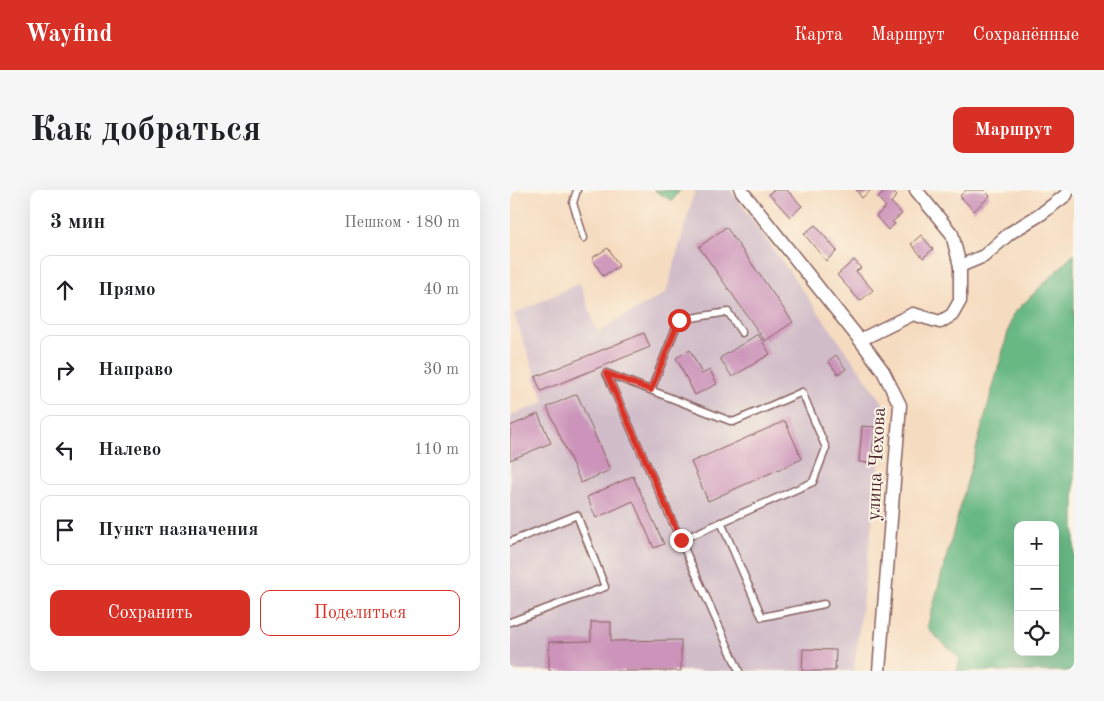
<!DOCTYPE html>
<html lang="ru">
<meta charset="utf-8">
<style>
body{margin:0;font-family:"Old Standard TT",serif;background:#f6f6f6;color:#202124}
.controls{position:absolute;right:15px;bottom:15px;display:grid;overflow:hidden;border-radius:10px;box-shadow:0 5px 20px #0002}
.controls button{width:45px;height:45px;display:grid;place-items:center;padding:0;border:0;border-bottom:1px solid #e0e0e0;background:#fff;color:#202124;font:25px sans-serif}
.stop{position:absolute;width:15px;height:15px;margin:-11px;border:4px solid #d93025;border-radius:50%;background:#fff}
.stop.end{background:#d93025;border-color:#fff;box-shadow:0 1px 5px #0008}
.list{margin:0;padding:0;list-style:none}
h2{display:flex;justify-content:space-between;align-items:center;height:65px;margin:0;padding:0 20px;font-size:21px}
h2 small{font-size:16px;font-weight:400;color:#757577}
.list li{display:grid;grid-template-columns:32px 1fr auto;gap:15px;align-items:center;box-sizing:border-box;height:70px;margin:0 10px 10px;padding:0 10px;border:1px solid #e0e0e0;border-radius:10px}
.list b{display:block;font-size:19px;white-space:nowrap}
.list em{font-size:16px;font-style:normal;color:#757577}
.actions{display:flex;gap:10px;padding:15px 20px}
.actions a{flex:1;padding:11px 0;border:1px solid #d93025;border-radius:10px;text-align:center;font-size:18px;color:#d93025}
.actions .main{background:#d93025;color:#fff}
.icon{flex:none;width:28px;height:28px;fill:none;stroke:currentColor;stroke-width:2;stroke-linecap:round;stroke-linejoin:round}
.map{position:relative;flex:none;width:564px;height:481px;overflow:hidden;border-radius:10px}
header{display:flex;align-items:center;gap:30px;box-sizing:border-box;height:70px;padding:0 25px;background:#d93025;color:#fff}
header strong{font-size:24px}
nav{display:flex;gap:28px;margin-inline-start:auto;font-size:18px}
.intro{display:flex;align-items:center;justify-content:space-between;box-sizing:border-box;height:120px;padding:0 30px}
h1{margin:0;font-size:35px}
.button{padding:12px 22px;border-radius:10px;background:#d93025;color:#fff;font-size:18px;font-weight:700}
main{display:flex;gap:30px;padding:0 30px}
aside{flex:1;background:#fff;border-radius:10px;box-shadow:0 5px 20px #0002}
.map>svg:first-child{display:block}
.industrial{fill:#d1bdc9}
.forest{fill:#67b884;stroke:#586c58;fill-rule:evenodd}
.building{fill:#cc94ba}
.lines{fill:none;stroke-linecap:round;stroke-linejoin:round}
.service-casing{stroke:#86615f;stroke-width:9}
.minor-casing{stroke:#86615f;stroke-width:15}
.service{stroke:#fff;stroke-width:6}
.minor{stroke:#fff;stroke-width:12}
.route{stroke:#d93025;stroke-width:6}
.labels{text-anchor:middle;stroke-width:4;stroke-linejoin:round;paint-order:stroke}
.street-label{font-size:19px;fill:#4a1f2b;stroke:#fcf5e5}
</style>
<header>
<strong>Wayfind</strong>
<nav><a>Карта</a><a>Маршрут</a><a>Сохранённые</a></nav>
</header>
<div class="intro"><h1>Как добраться</h1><a class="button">Маршрут</a></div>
<main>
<aside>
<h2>3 мин<small>Пешком · 180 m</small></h2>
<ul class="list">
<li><svg class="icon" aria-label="ahead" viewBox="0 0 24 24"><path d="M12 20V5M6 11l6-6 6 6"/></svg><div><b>Прямо</b></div><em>40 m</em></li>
<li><svg class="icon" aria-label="right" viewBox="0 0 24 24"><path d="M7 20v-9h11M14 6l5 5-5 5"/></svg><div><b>Направо</b></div><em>30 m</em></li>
<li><svg class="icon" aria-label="left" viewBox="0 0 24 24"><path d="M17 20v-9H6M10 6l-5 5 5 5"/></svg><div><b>Налево</b></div><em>110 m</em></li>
<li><svg class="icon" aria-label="arrive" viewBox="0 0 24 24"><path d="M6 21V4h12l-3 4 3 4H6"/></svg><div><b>Пункт назначения</b></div></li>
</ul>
<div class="actions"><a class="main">Сохранить</a><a>Поделиться</a></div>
</aside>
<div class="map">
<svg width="564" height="481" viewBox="0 0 564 481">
<rect width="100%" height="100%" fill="#fcf5e5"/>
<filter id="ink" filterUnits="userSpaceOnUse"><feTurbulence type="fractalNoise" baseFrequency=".02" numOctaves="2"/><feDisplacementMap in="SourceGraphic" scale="10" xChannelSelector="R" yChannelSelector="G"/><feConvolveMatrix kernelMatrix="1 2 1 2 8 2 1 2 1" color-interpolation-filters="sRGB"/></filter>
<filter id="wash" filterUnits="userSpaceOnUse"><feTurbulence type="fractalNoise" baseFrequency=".0096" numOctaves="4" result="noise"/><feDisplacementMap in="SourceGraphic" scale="20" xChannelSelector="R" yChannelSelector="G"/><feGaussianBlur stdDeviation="1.12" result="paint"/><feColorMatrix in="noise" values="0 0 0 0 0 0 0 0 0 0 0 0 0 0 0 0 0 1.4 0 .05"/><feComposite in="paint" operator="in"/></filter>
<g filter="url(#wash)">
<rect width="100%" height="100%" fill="#f5dcc0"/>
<polygon class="industrial" points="185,0 221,0 376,217 344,481 0,481 0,226 35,212 4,124 70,93 87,142 156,103"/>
<g class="forest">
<polygon points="144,0 170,0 162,11"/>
<path d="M564,64V481H447L450,469L417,438L503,124ZM508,335H545V462H508Z"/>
</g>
<g id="blocks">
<g class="building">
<polygon points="263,0 277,0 292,16 280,27 259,4"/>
<polygon points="346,0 361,0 352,8"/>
<polygon points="377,0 381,0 387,6 381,12 392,24 382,32 385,34 378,40 366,26 376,17 368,8"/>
<polygon points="456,0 474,0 480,6 464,21 450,6"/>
<polygon points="305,35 327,61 316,71 294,44"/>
<polygon points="216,37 283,132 255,151 189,57"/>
<polygon points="411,45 423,59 413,68 401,54"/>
<polygon points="98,58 109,76 93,86 82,68"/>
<polygon points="344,70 351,78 346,81 363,100 350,111 327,85"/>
<polygon points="134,143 140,157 31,201 25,187"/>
<polygon points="248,144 260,164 222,187 210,168"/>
<polygon points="180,160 192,184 200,180 207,194 185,205 166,168"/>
<polygon points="326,165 336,179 328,184 318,171"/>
<polygon points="67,204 100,280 71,293 37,217"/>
<polygon points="28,224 41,253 0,270 0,236"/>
<polygon points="275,231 292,269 198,311 181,272"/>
<polygon points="352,236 365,237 361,273 349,272"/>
<polygon points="123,286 154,354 144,358 123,311 86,328 77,307"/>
<polygon points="81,432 101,432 101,451 171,450 171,481 39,481 39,452 81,451"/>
<polygon points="293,459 326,460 325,481 292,481"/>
</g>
</g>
</g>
<g filter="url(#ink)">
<use href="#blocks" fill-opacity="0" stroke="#86615f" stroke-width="1"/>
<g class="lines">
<defs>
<g id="service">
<polyline points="67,0 63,13 74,48"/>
<polyline points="141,200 169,130 218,122 232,143"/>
<polyline points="211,332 252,427 314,414"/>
<polyline points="171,350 303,292 316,258 292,202 223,232 96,183 229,481"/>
<polyline points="0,352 67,325 95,397 0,432"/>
</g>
<g id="minor">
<polyline points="231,0 350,150 373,181 390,215 369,481"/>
<polyline points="450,76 474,66 500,43 531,24 556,5 558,0"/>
<polyline points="350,150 403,124 430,132 442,125 450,111 450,76 442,44 406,0"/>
</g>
</defs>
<use href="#service" class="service-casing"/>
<use href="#minor" class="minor-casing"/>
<use href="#service" class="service"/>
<use href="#minor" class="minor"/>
</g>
</g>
<g class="lines" filter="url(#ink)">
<polyline class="route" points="169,130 141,200 96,183 171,350"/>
</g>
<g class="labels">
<g class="street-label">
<text transform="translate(365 274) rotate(-87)" y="7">улица Чехова</text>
</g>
</g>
</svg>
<div class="controls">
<button>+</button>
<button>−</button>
<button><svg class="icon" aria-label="locate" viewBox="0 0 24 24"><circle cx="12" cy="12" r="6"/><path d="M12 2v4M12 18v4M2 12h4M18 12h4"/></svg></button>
</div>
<div class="stop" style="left:169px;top:130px"></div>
<div class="stop end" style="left:171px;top:350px"></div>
</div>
</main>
